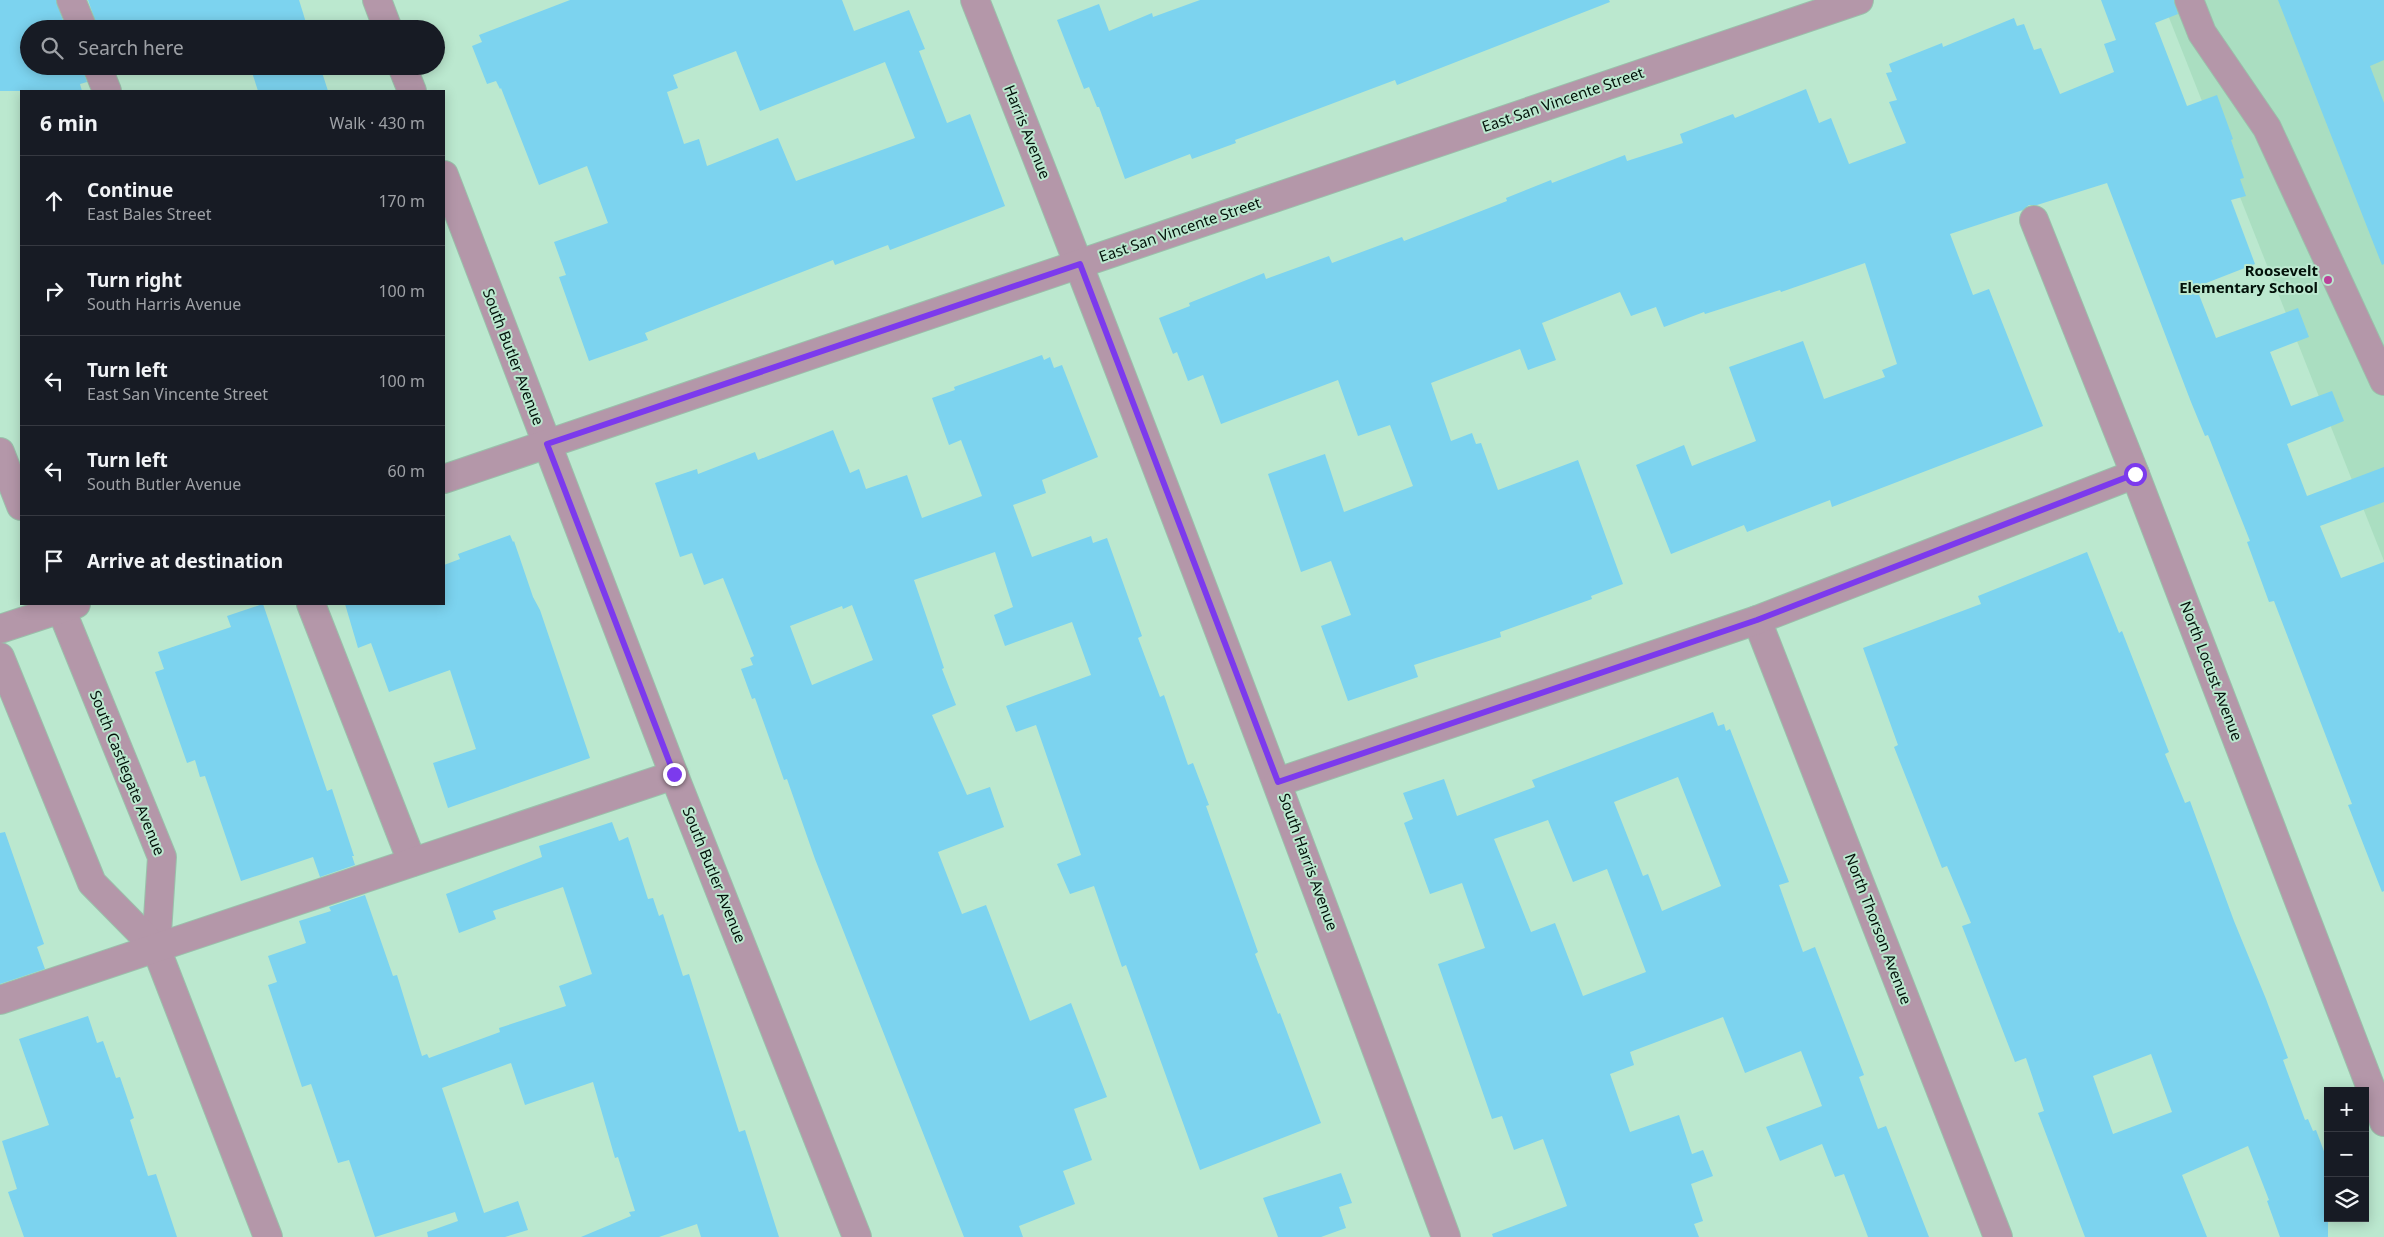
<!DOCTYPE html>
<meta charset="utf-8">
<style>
body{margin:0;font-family:"Noto Sans",sans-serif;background:#242831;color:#f1f3f6}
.controls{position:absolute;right:15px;bottom:15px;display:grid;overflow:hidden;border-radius:0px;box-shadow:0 2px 12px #0003}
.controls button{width:45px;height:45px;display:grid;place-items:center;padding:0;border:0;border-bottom:1px solid #363941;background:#171b24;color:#f1f3f6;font:25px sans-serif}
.stop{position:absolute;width:15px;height:15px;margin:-11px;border:4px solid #7c3aed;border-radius:50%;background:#fff}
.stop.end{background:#7c3aed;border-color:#fff;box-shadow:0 1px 5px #0008}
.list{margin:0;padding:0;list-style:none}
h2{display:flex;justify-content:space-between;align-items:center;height:65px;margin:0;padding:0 20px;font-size:21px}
h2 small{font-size:16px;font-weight:400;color:#9ea1a6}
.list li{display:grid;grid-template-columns:32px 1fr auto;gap:15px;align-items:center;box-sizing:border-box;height:90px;padding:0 20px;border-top:1px solid #363941}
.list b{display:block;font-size:19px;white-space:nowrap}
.list p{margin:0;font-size:16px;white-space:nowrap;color:#9ea1a6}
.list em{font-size:16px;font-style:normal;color:#9ea1a6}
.icon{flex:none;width:28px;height:28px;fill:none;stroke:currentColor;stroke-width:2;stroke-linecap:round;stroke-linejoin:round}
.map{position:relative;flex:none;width:2384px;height:1237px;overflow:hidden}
.search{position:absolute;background:#171b24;box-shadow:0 2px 12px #0003;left:20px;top:20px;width:425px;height:55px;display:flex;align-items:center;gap:12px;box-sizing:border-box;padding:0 18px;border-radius:28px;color:#9ea1a6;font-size:19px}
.panel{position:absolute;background:#171b24;box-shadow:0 2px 12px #0003;left:20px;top:90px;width:425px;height:515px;border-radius:0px}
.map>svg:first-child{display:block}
.built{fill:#aadec1}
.building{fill:#7cd3ef;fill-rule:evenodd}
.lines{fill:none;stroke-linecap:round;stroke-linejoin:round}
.minor-casing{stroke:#9ac1ab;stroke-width:30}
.minor{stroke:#b497a9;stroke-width:28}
.route{stroke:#7c3aed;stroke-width:6}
.poi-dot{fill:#ba4399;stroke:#bbe8cf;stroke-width:2}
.labels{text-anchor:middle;stroke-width:4;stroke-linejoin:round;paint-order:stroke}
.street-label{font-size:15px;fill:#021109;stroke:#bbe8cf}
.poi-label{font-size:15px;font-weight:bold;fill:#021109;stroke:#bbe8cf;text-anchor:end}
</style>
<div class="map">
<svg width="2384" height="1237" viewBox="0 0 2384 1237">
<rect width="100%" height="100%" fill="#bbe8cf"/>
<polygon class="built" points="2162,0 2384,0 2384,561"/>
<g class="building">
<polygon points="0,0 56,0 66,29 29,29 29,66 82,66 87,82 80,84 82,91 0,91"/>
<polygon points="88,0 299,0 308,29 98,29"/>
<path d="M570,0H842L854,31L909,10L925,49L919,51L947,123L970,114L1005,206L890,250L888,245L835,265L833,260L645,333L648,340L589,361L559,277L566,275L554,242L608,223L587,166L539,185L501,88L500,89L496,81L487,84L472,46L482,42L479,35ZM736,51L760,111L885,62L915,138L796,181L778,138L707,166L699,139L684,144L667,92L678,88L673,75Z"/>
<polygon points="1200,0 1609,0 1610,2 1397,85 1395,80 1235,140 1236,143 1192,159 1190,154 1125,179 1099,107 1097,107 1089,87 1084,89 1057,20 1099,4 1109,31 1152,13 1153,17"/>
<polygon points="2101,0 2174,0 2178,14 2155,23 2187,106 2217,95 2233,139 2231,140 2244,178 2240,179 2246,196 2231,200 2255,264 2196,287 2216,338 2298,308 2309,337 2270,352 2291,406 2332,391 2344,421 2287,444 2307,496 2384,467 2384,502 2320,526 2341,578 2384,562 2384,891 2382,892 2348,805 2352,804 2274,601 2269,602 2247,542 2250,541 2208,435 2205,436 2191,402 2107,183 2037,205 2029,205 2023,210 1950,234 1973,295 1989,289 2043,426 1832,507 1830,500 1747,532 1744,525 1671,554 1636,465 1684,445 1692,466 1756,441 1729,367 1803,341 1824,399 1885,377 1882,370 1897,364 1865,263 1781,292 1780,290 1705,314 1704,312 1664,327 1656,307 1631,316 1620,292 1542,323 1556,360 1528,370 1520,349 1431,383 1451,441 1472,433 1476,444 1481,443 1498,490 1578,460 1623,584 1591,596 1592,599 1500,632 1501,637 1414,665 1418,677 1348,701 1321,626 1351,615 1331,561 1301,572 1268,474 1325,454 1344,512 1413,486 1390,425 1358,436 1338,380 1221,424 1203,375 1188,381 1177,352 1173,354 1159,318 1190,306 1189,303 1264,273 1266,279 1329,256 1332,263 1402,237 1404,241 1507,201 1506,198 1551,180 1552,183 1625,155 1627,161 1683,143 1680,134 1733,114 1735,118 1806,89 1819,123 1831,118 1849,164 1906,143 1889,102 1897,100 1886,73 1892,72 1889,64 1942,43 1943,47 2014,18 2017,26 2024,24 2034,50 2041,48 2060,94 2114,72 2104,44 2116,40"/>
<polygon points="2278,0 2384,0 2384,60 2370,66 2384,103 2384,264 2382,265"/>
<polygon points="114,66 145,66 134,70 133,67 116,72"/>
<polygon points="250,66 320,66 328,91 258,91"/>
<path d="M1042,355L1044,360L1050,357L1054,368L1062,365L1098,457L1042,480L1046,493L1013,505L1032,557L1091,536L1093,543L1107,538L1142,636L1138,638L1160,697L1164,695L1188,765L1193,763L1209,805L1206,806L1258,952L1255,954L1278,1014L1280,1013L1321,1123L1200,1170L1126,965L1122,967L1094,886L1070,894L1057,864L1081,855L1036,725L1016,732L1006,706L1091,675L1072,622L1005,646L994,615L1013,607L995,552L914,580L944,668L942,669L956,705L932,715L967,795L990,787L1004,827L938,852L962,914L986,905L1030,1021L1071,1003L1107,1097L1074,1109L1092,1160L1063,1171L1075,1204L1019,1226L1023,1237H964L815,859L787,779L784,780L755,698L752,699L741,669L753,665L750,658L754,656L723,578L704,585L692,553L680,557L655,483L697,469L698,474L755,452L758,460L833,430L850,473L859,469L866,489L907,475L922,518L982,496L961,440L949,445L932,398L955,390L954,387ZM852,605L873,660L812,685L790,626L842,606L843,609Z"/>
<polygon points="510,535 513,542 514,541 533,597 540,610 590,758 448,808 433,763 476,749 450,670 389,692 371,643 358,648 345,604 444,604 444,565 460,559 458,554"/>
<path d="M2087,552L2119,633L2122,631L2169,752L2165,754L2185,803L2190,801L2234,921L2266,999L2288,1058L2283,1060L2305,1120L2308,1119L2313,1131L2316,1130L2328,1162V1237H2280L2267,1201L2269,1200L2248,1146L2182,1175L2207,1237H2085L2038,1113L2044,1111L2026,1058L2015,1062L1962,926L1971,923L1947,866L1942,868L1894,747L1898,745L1863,648L1981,604L1978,596ZM2151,1054L2172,1112L2113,1134L2093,1076Z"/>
<polygon points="263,604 327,791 332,789 354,856 352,856 355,865 320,877 313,857 241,881 205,776 200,777 195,760 187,763 155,672 164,669 158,652 231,627 227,616"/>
<path d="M1713,712L1718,726L1724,724L1726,731L1730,729L1789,882L1779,885L1803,952L1815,947L1864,1075L1859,1077L1878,1129L1886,1126L1929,1237H1868L1844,1174L1835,1177L1822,1144L1780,1161L1766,1127L1822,1106L1801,1051L1745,1073L1723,1017L1630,1052L1634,1065L1610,1074L1630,1132L1679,1115L1692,1154L1703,1150L1713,1176L1691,1184L1703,1221L1694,1224L1699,1237H1493L1492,1234L1567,1206L1543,1139L1514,1150L1502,1116L1492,1119L1438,964L1485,948L1462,883L1430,894L1404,823L1413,819L1403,793L1444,779L1457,816L1535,787L1532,780ZM1678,777L1721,886L1662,911L1648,874L1643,876L1614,802ZM1548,820L1573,882L1607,869L1646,972L1583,996L1555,923L1531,932L1494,839Z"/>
<polygon points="612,822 619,841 628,837 648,899 653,898 659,916 663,914 683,976 689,974 739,1132 745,1130 779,1237 701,1237 697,1224 659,1237 581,1237 631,1216 629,1212 635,1211 618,1157 615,1158 593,1082 525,1105 511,1063 442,1088 484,1213 518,1201 528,1230 505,1237 428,1237 427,1232 458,1221 455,1212 375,1237 349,1160 338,1163 311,1084 302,1087 268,985 277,982 268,956 306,943 299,921 331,911 329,907 365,895 393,976 397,975 422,1056 427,1054 429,1058 500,1032 499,1028 566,1006 559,986 592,974 563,887 493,911 496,919 459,933 446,894 542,857 539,846"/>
<polygon points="5,832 44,944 37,947 45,969 0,984 0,833"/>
<polygon points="88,1016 97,1043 103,1041 116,1078 120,1077 134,1118 130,1120 148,1176 156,1174 177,1237 24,1237 8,1192 17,1189 2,1141 49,1125 19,1039"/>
<polygon points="1341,1173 1352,1203 1339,1207 1346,1228 1321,1237 1278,1237 1263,1198"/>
</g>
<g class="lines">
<defs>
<g id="minor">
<polyline points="71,0 83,29"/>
<polyline points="377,0 388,29"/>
<path d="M975,0C1137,410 1293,823 1446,1237"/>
<polyline points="2189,0 2202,33 2267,128 2384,381"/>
<polyline points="97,66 107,91"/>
<polyline points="402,66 412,91"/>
<polyline points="444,175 674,775 857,1237"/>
<polyline points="2034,220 2135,474 2384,1122"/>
<polyline points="0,452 21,506"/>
<polyline points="444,479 1859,0"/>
<polyline points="59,604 162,857 156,948"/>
<polyline points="311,604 412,862"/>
<polyline points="1757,620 1998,1237"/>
<polyline points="0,629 76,604"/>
<polyline points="0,657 92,883 156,948 268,1237"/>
<polyline points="1278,782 1757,620 2135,474"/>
<polyline points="0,1000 674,775"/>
</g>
</defs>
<use href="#minor" class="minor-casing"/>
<use href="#minor" class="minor"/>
</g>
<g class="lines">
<polyline class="route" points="674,774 547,444 1080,264 1278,782 1757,620 2135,474"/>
</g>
<circle class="poi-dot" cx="2328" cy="280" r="5"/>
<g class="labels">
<g class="street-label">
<text transform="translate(1563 100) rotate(-19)" y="5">East San Vincente Street</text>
<text transform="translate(1027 132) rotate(68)" y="5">Harris Avenue</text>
<text transform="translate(1180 230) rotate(-19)" y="5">East San Vincente Street</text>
<text transform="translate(513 357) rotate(69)" y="5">South Butler Avenue</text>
<text transform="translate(2211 671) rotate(69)" y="5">North Locust Avenue</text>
<text transform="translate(127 773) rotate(68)" y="5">South Castlegate Avenue</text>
<text transform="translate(1308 862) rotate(70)" y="5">South Harris Avenue</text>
<text transform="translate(714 875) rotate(68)" y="5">South Butler Avenue</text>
<text transform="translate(1878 929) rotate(69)" y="5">North Thorson Avenue</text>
</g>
<g class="poi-label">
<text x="2318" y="276">Roosevelt<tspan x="2318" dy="17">Elementary School</tspan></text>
</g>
</g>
</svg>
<div class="controls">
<button>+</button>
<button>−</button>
<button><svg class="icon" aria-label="layers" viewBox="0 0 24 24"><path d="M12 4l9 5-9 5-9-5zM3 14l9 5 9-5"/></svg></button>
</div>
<div class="stop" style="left:2135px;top:474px"></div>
<div class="stop end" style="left:674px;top:774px"></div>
<div class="search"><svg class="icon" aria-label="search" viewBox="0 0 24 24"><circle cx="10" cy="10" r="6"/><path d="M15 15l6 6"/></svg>Search here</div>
<section class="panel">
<h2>6 min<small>Walk · 430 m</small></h2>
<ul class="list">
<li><svg class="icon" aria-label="ahead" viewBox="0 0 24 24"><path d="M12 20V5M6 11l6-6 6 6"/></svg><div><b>Continue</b><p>East Bales Street</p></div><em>170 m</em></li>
<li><svg class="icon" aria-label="right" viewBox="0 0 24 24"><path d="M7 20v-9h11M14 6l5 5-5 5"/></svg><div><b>Turn right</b><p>South Harris Avenue</p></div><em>100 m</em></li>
<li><svg class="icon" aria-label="left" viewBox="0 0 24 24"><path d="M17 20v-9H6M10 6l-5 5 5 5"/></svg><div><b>Turn left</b><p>East San Vincente Street</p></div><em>100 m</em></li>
<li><svg class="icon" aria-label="left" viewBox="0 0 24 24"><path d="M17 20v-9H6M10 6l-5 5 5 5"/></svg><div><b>Turn left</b><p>South Butler Avenue</p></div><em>60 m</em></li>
<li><svg class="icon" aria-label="arrive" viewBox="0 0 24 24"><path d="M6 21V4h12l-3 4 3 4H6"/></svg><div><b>Arrive at destination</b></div></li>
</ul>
</section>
</div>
